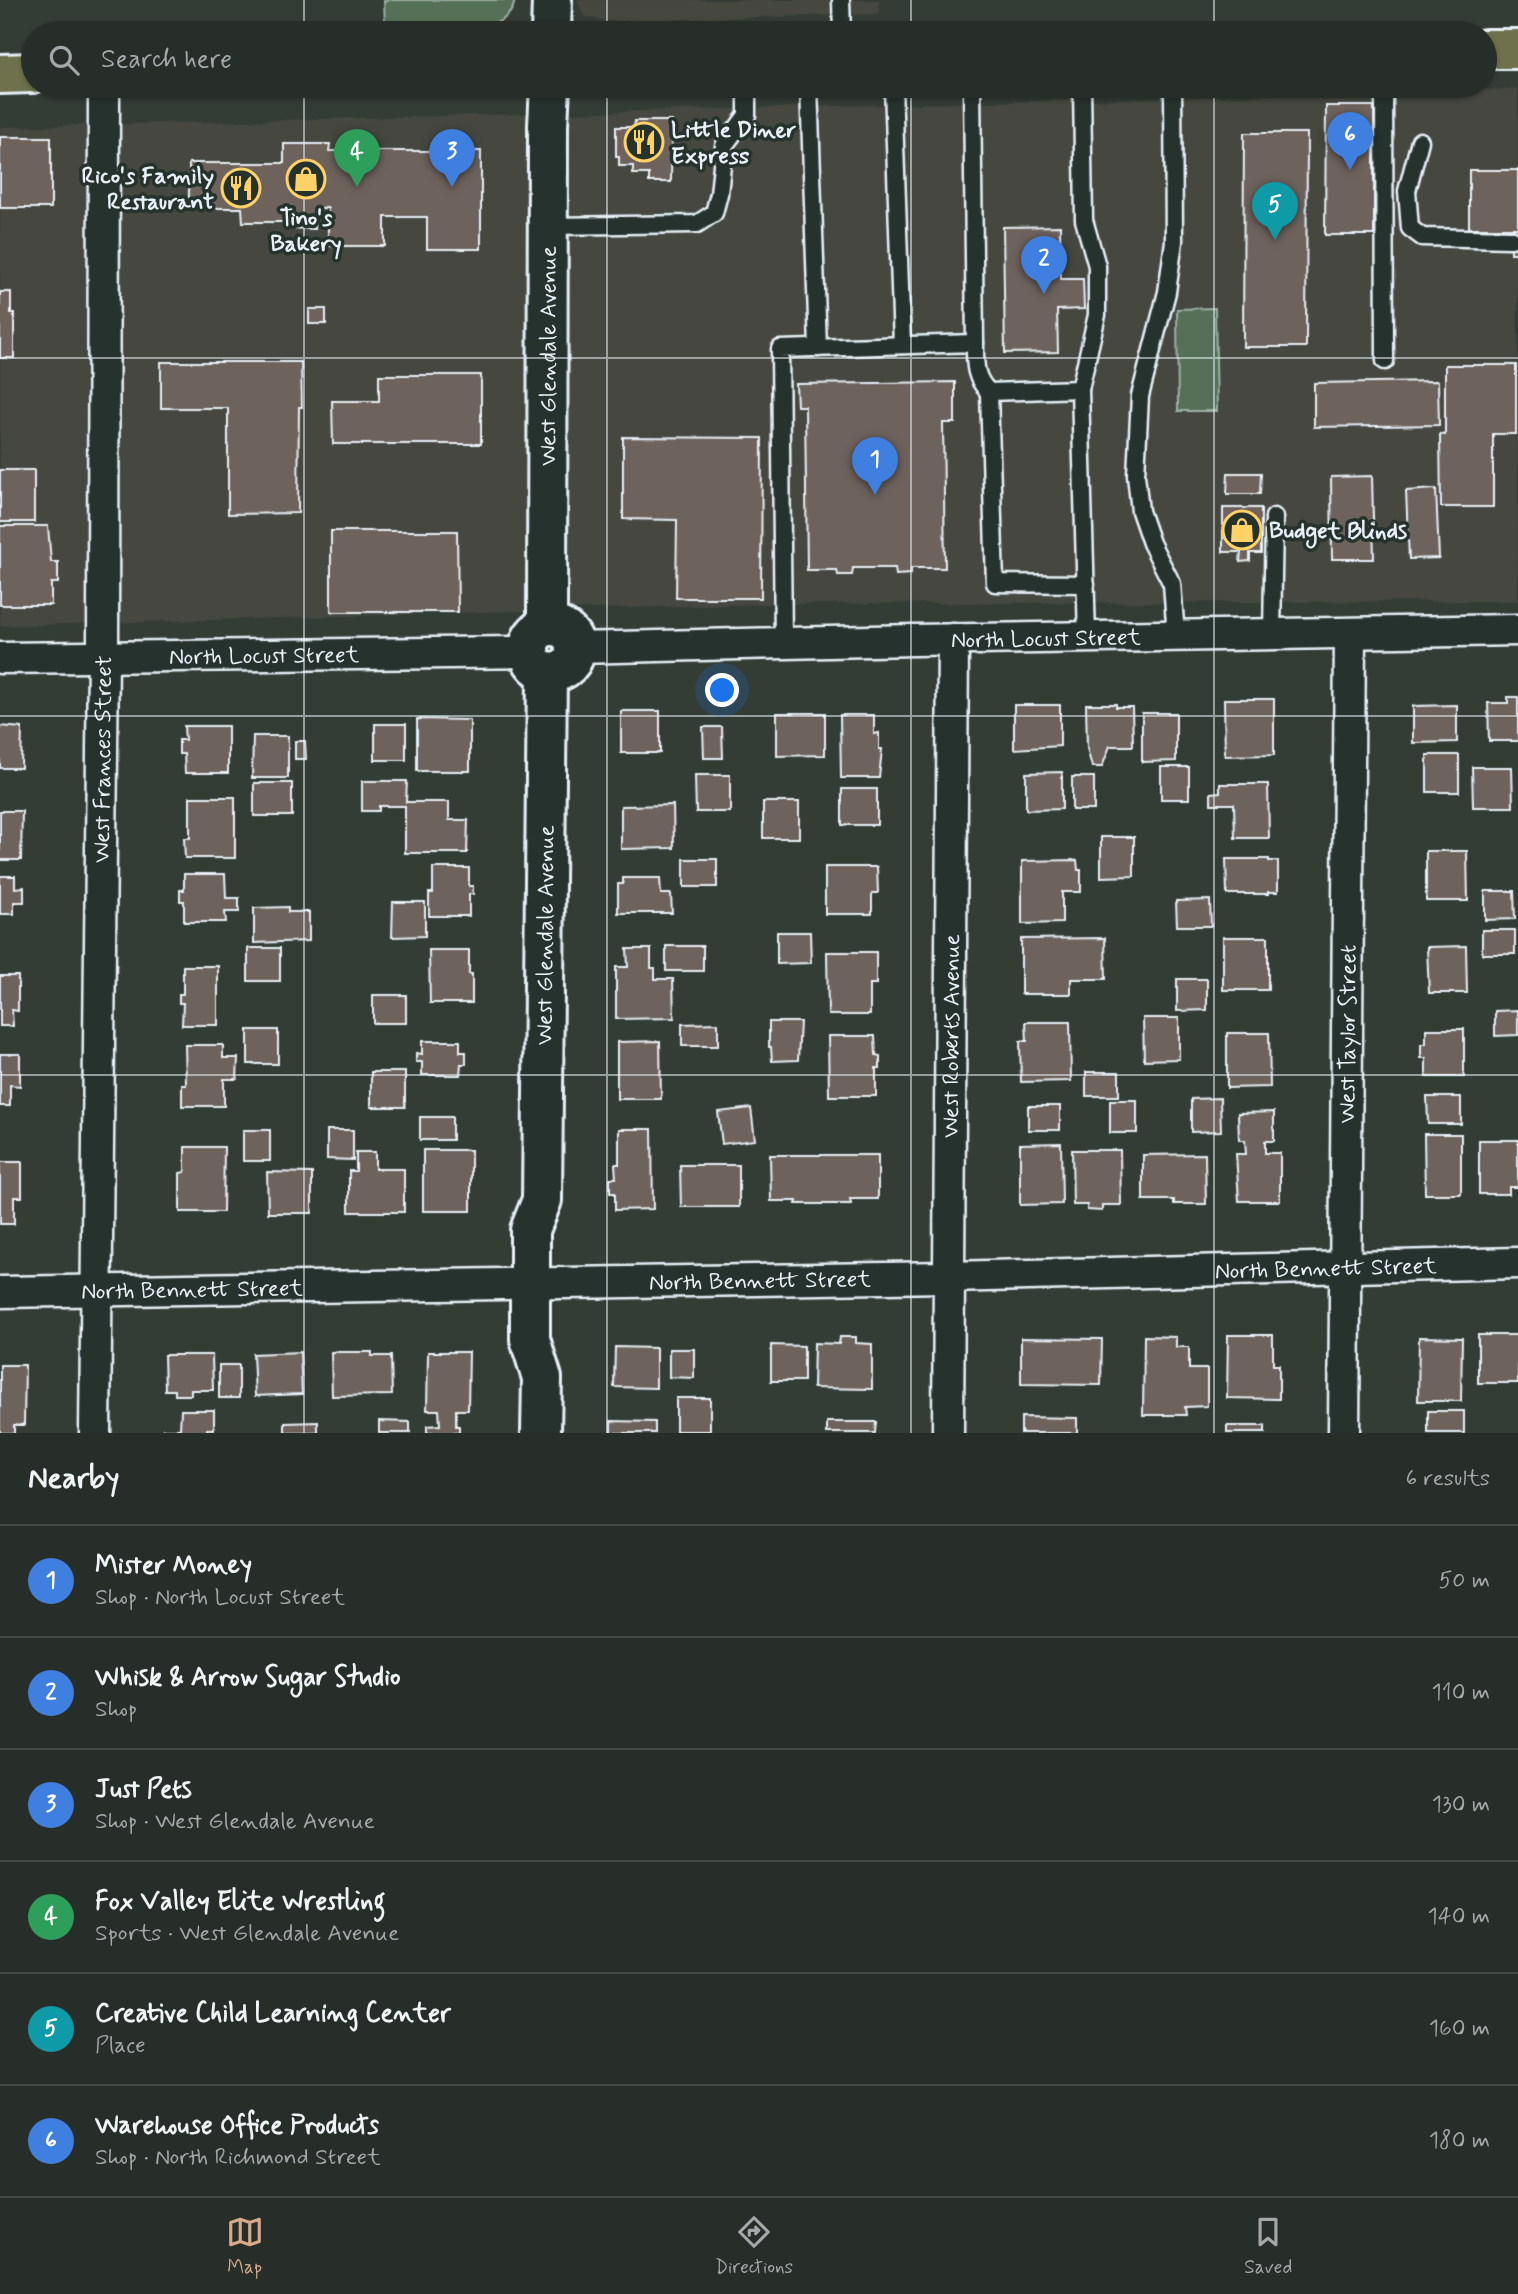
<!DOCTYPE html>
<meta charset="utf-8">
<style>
body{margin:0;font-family:Mynerve,sans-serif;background:#2f3530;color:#f1f3f6}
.you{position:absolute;left:723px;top:691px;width:24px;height:24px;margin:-18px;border:5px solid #fff;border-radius:50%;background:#1a73e8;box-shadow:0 0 0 10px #1a73e833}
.badge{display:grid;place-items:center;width:46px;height:46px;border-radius:50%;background:#d6ab8b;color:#fff;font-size:23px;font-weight:700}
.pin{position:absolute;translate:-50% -58px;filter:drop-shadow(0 2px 4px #0008)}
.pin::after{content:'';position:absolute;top:37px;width:24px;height:21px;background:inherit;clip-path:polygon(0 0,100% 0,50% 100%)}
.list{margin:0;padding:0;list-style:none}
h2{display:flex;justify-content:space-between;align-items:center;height:91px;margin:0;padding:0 28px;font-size:30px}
h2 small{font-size:23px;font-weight:400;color:#a4a8a8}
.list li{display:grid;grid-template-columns:46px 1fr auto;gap:21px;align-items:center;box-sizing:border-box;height:112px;padding:0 28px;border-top:2px solid #434945}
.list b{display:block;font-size:26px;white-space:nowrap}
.list p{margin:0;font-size:23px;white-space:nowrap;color:#a4a8a8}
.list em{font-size:23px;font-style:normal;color:#a4a8a8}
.icon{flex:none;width:38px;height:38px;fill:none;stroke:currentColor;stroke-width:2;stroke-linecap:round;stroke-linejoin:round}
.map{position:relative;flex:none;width:1518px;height:1433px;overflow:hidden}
.search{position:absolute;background:#272d28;box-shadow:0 2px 5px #0004;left:21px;right:21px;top:21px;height:77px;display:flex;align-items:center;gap:18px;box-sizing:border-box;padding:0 24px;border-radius:38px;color:#a4a8a8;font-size:26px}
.sheet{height:763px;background:#272d28}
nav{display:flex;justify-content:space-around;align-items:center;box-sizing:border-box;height:98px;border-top:2px solid #434945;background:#272d28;font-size:19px;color:#a4a8a8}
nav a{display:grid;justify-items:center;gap:4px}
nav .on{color:#d6ab8b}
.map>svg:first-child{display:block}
.built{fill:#454741}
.green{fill:#547056;stroke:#9eb0a7;stroke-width:2}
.building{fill:#6e625b;stroke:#e8f1f8;stroke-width:2}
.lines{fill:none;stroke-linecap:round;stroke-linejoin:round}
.lane-casing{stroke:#e8f1f8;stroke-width:21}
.street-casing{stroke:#e8f1f8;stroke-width:35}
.secondary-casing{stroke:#e8f1f8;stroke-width:44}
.primary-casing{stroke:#e8f1f8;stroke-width:44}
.lane{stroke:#26332d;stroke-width:16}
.street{stroke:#26332d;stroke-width:30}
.secondary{stroke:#26332d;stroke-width:38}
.primary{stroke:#6e714b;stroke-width:38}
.grid{fill:none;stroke:#e8f1f8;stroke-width:2;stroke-opacity:0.55}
.labels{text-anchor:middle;stroke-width:7;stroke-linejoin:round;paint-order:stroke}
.poi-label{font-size:23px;font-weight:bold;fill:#e8f1f8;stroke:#26332d;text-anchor:start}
.street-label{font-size:23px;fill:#e8f1f8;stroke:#26332d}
</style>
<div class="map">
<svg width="1518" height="1433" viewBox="0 0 1518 1433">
<rect width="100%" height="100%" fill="#343c36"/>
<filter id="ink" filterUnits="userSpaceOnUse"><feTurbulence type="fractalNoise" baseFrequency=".0143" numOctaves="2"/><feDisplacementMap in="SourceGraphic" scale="14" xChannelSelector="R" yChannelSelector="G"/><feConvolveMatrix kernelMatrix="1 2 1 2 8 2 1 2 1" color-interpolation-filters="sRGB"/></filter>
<g filter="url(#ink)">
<g class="built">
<polygon points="577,0 879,0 879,14 604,21 584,16"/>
<polygon points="1518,89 1518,601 766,604 0,626 0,127"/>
</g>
<g class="green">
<path d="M384,0H515C513,13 505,20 493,24L385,26Z"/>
<polygon points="1215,308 1217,411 1178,411 1177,309"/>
</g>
<g class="building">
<polygon points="1326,106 1374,106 1374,235 1325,235"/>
<polygon points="635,121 672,121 671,182 649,182 649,174 633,174 633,166 619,166 619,157 616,157 616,127 634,127"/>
<polygon points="1244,133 1307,133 1306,347 1243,347"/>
<rect x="0" y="137" width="51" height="71"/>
<polygon points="284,144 330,144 329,151 481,151 481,249 427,249 427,217 385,217 385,246 328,246 328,208 315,208 315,229 284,228 284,222 243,222 242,208 189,208 189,163 284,163"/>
<rect x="1469" y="170" width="49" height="58"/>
<polygon points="1060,226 1061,279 1083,279 1084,309 1057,310 1058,352 1005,353 1003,227"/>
<polygon points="1510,228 1518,228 1518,253 1511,253"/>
<polygon points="0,292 11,292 11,313 14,313 14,358 0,358"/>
<rect x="309" y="309" width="17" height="15"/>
<polygon points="161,362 301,362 302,407 299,407 298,513 228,514 228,408 161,408"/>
<polygon points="1445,365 1516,365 1516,434 1493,434 1493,507 1441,507 1440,434 1445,435"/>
<polygon points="379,375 481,375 481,444 333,444 332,401 379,401"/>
<polygon points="1438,381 1439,425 1314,427 1314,383"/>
<polygon points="955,382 955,423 943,423 945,568 911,568 911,574 896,575 895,568 853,568 852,575 838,575 837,570 807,570 805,406 797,406 796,384"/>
<polygon points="623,437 762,438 761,598 676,598 677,520 623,519"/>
<rect x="0" y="470" width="34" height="52"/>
<polygon points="1228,473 1261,473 1260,494 1227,494"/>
<polygon points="1372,476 1374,559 1332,559 1331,477"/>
<polygon points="1436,489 1439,558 1409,559 1406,491"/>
<polygon points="1223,508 1261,508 1261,553 1250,553 1250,561 1240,562 1241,552 1223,552"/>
<polygon points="0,526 48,526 51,562 58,562 58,583 51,583 51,605 0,605"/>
<polygon points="331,531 457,531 458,612 331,612"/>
<polygon points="1508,697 1518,697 1518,741 1489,741 1488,703 1508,703"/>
<polygon points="1224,699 1274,699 1274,755 1225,756"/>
<polygon points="1086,704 1116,704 1116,707 1132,707 1133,746 1110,746 1102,767 1092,767 1087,748"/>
<polygon points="1014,705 1060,705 1060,746 1014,749"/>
<polygon points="1457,705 1457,742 1413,743 1413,706"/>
<rect x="621" y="711" width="39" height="42"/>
<polygon points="777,713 825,713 825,755 777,756"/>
<polygon points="1142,713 1176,713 1176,761 1142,762"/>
<polygon points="840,715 874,715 874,734 879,733 879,749 882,749 879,778 841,778"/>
<polygon points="417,719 470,720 470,771 417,771"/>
<rect x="375" y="724" width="31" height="36"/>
<polygon points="0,726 22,728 21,768 0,768"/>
<polygon points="184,726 228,726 228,773 185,773 184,754 179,754 179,740 185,740"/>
<polygon points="703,727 722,727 723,758 704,758"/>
<polygon points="253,736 288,736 288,778 252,778"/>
<polygon points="295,741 305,741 306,759 295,759"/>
<rect x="1427" y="755" width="32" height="37"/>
<rect x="1161" y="767" width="28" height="32"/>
<polygon points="1472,767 1512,767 1513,807 1473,807"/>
<polygon points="1062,772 1062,809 1026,810 1026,773"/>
<polygon points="695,775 730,775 730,812 696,812"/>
<rect x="1072" y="777" width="22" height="33"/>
<polygon points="362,781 407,781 406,802 449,802 449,820 468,820 467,853 405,853 405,806 379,806 379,811 362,811"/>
<rect x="254" y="783" width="38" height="33"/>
<polygon points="1220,784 1268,784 1269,838 1235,838 1234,804 1211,804 1211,793 1220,792"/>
<rect x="842" y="789" width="35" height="36"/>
<polygon points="190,797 235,797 235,858 185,858 184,838 190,838"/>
<rect x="763" y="802" width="36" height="36"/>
<polygon points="673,805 674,848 621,849 621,806"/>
<polygon points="0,811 22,811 21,860 0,860"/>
<polygon points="1101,837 1134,837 1134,876 1101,877"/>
<polygon points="1426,851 1467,851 1468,901 1426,901"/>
<rect x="684" y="859" width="33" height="28"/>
<polygon points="1226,859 1269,859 1269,861 1278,861 1278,892 1268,892 1268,894 1227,894"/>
<polygon points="1077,860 1078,870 1081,870 1081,892 1062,892 1062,923 1022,924 1022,861"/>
<polygon points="825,867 877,867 878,893 872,893 872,914 825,914"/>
<polygon points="433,868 469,868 469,886 473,886 473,894 469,894 469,916 429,916 429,893 433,893"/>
<polygon points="184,874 225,874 226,898 239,898 239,912 225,912 226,922 184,922 184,901 180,901 180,890 184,890"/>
<polygon points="0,876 15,876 15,888 24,887 24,902 14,902 14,914 0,914"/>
<polygon points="623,878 660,878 661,894 671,894 672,913 618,913 618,884 623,884"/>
<polygon points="1485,891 1514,891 1515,919 1485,920"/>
<polygon points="1210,900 1211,926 1177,926 1176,901"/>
<polygon points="393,902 425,902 425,936 392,937"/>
<polygon points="288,907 288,912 309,912 309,941 254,943 254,908"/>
<rect x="1482" y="930" width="33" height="24"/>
<polygon points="777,932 810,932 811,963 777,964"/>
<rect x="1223" y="937" width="45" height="53"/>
<polygon points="1105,938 1106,979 1071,979 1071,994 1021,994 1021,939"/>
<rect x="666" y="946" width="37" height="25"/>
<polygon points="1466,946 1467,993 1429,993 1427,947"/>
<rect x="248" y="948" width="32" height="33"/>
<polygon points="627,949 651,949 651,968 655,968 655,979 673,979 674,1018 616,1019 616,967 628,967"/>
<polygon points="429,950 469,950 469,974 472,974 472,1003 430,1003"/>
<polygon points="827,952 876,952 876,984 870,984 870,1015 828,1015"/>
<polygon points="183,966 218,966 218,1025 182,1025 183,1003 179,1003 179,994 183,994"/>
<polygon points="0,976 18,976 18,1011 12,1010 13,1026 0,1026"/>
<polygon points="1177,979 1207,979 1207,1010 1177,1011"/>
<rect x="373" y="995" width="33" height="28"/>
<polygon points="1518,1010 1518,1035 1495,1036 1495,1011"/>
<polygon points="1143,1018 1179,1018 1179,1059 1144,1060"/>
<polygon points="769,1022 800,1022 798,1060 772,1061 771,1047 769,1047"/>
<polygon points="1026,1022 1070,1022 1071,1081 1021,1082 1020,1041 1027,1041"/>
<polygon points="718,1023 718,1046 682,1046 682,1024"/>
<polygon points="1426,1029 1464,1029 1464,1077 1426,1077 1426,1058 1421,1058 1421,1044 1426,1044"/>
<rect x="248" y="1030" width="30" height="34"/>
<polygon points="1227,1033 1269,1033 1270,1087 1227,1088"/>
<polygon points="828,1036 875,1036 876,1055 880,1056 880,1068 876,1068 876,1096 829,1096"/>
<polygon points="422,1041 460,1041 460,1052 466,1052 466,1064 461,1064 460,1075 422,1075 422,1062 416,1062 416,1053 422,1054"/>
<polygon points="660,1041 661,1099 617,1099 617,1042"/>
<polygon points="185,1045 223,1045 223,1058 238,1058 237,1079 224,1079 224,1106 182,1106 182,1085 186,1085"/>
<polygon points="0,1054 20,1054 20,1086 10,1085 10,1106 0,1106"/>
<rect x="371" y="1072" width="34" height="35"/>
<rect x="1086" y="1072" width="33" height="24"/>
<polygon points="1427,1097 1461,1097 1461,1124 1428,1124"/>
<polygon points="1220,1098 1221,1131 1191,1132 1191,1099"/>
<rect x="1110" y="1100" width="27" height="33"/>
<rect x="1028" y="1106" width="32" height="24"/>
<polygon points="751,1108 755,1140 722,1144 718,1112"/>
<polygon points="1274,1112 1274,1141 1265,1141 1265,1153 1280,1153 1280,1201 1239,1201 1236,1154 1246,1154 1245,1140 1239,1140 1238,1113"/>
<rect x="420" y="1117" width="32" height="23"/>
<polygon points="619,1129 652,1129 653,1209 615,1210 615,1193 610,1193 610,1178 616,1178 615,1164 619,1164"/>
<rect x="243" y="1130" width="27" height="31"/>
<polygon points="327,1130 353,1130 353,1160 327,1159"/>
<polygon points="1424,1134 1461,1134 1461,1194 1425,1194"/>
<polygon points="1479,1140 1518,1140 1518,1187 1509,1187 1509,1194 1479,1194"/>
<polygon points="1061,1143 1062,1204 1020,1205 1020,1144"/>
<polygon points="185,1147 224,1147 223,1212 180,1212 180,1173 185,1172"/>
<rect x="423" y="1150" width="48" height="61"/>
<polygon points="1072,1150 1120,1150 1121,1205 1102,1205 1102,1211 1087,1210 1087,1205 1073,1205"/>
<polygon points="356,1152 375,1152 375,1169 404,1169 404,1212 349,1212 349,1171 356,1171"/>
<polygon points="1205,1154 1206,1204 1174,1204 1174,1200 1143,1200 1143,1155"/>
<polygon points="770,1155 878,1155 878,1199 850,1199 851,1204 796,1204 797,1201 771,1201"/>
<polygon points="0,1162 22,1162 22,1197 14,1197 14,1224 0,1224"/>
<polygon points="680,1165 739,1165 739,1207 681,1207"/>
<polygon points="267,1172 312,1173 312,1213 268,1213"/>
<polygon points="1228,1335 1273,1335 1273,1365 1279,1365 1279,1399 1227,1398"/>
<rect x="1478" y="1335" width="40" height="48"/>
<polygon points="1144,1336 1176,1337 1176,1347 1189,1347 1189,1369 1207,1369 1207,1406 1185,1407 1186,1415 1143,1415"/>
<polygon points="840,1337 856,1337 856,1343 872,1344 872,1389 813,1388 814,1343 839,1344"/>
<polygon points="1419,1337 1462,1338 1461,1401 1418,1401"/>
<polygon points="1021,1338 1102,1339 1101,1385 1021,1384"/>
<polygon points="771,1345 804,1346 804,1381 771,1381"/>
<polygon points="615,1347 656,1348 656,1388 614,1387"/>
<polygon points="669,1349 694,1349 694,1378 669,1377"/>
<polygon points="300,1352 302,1394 255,1396 253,1354"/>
<polygon points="331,1352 372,1352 372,1356 391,1356 392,1395 332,1396"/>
<polygon points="428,1352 469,1352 468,1410 456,1410 456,1426 459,1426 459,1433 427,1433 427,1426 440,1425 439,1410 427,1410"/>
<polygon points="164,1355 212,1355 213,1390 191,1390 191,1395 175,1395 175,1390 165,1390"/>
<polygon points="0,1365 25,1365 24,1425 14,1425 14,1433 0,1433"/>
<rect x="219" y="1365" width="20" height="33"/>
<rect x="676" y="1398" width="34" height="33"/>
<polygon points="181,1410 214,1410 214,1429 207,1429 207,1433 163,1433 163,1429 180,1429"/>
<rect x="1428" y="1411" width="36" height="22"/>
<polygon points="1021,1417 1077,1418 1077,1433 1021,1433"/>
<polygon points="379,1421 410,1422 410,1433 379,1433"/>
<polygon points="611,1421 655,1422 655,1433 611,1433"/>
<polygon points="318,1422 318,1433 285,1433 285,1423"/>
<polygon points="827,1422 876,1422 875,1433 827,1433"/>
<rect x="1227" y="1426" width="38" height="7"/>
</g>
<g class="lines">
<defs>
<g id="lane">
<polyline points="841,0 842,33"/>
<polyline points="809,86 818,348"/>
<polyline points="893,86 902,345"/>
<polyline points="972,86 975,343"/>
<polyline points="1173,86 1174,241 1167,292 1140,396 1136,475 1140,511 1151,543 1172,584 1176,636"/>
<polyline points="1384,86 1385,361"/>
<polyline points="1420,141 1407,191 1410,228 1422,237 1511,239"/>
<polyline points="547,226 697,224 714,213 719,194 724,146 747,115 747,86"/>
<polyline points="1080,389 1087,637"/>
<polyline points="989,392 995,583 1086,584"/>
<polyline points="1272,635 1274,517"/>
<path d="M783,643L780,349L975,343C975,363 974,378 989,392L1080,389L1097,315V266L1084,220L1082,86"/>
</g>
<g id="street">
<path id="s1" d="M575,648L913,640L1518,630"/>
<path id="s2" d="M0,658L529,652"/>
<path id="s3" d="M0,1292L949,1277L1518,1263"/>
<path id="s4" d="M95,1433L103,656L104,86"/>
<path id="s5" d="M948,1433L953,639"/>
<path id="s6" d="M1344,1433L1350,634"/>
</g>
<g id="secondary">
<polyline points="551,33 552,0"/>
<circle cx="552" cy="649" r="23"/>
<path id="s7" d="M547,626L548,125L550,86"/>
<path id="s8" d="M541,1433L542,1378L530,1339V1230L542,1200L547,671"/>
</g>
<g id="primary">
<polyline points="1485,49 1518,49"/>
<polyline points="0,74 33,73"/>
</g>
</defs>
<use href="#lane" class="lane-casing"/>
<use href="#street" class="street-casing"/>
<use href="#secondary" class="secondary-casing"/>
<use href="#primary" class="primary-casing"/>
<use href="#lane" class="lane"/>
<use href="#street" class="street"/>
<use href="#secondary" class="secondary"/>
<use href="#primary" class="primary"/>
</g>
</g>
<path class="grid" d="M304,0V33M607,0V33M911,0V33M1214,0V33M304,86V1433M607,86V1433M911,86V1433M1214,86V1433M0,358H1518M0,716H1518M0,1075H1518"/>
<defs>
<symbol id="restaurant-ring" viewBox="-11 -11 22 22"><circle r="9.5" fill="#26332d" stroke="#ffd166" stroke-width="1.5"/><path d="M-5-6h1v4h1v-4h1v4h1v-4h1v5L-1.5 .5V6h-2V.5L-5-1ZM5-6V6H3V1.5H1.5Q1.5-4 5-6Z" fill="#ffd166"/></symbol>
<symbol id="shop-ring" viewBox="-11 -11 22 22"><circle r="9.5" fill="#26332d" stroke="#ffd166" stroke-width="1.5"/><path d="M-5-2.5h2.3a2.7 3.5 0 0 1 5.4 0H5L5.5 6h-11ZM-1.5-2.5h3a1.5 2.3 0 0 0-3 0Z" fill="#ffd166"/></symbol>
</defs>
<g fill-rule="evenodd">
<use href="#restaurant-ring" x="622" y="120" width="44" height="44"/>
<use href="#shop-ring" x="284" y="157" width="44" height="44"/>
<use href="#restaurant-ring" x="219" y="166" width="44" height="44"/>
<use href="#shop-ring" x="1220" y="508" width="44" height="44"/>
</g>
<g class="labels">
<g class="poi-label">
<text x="671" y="137">Little Diner<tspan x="671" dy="26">Express</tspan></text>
<text x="214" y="183" text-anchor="end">Rico's Family<tspan x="214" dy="26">Restaurant</tspan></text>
<text x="306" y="225" text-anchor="middle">Tino's<tspan x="306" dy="26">Bakery</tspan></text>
<text x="1269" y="538">Budget Blinds</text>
</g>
<g class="street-label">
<text dy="8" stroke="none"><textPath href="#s7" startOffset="270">West Glendale Avenue</textPath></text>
<text dy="8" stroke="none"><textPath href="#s1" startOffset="471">North Locust Street</textPath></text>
<text dy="8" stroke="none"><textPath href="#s2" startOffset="264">North Locust Street</textPath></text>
<text dy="8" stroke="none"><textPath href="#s4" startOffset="674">West Frances Street</textPath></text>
<text dy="8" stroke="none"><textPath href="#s8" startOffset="502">West Glendale Avenue</textPath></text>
<text dy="8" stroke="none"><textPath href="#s6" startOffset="399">West Taylor Street</textPath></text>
<text dy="8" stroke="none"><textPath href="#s5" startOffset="397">West Roberts Avenue</textPath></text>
<text dy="8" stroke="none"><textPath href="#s3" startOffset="1326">North Bennett Street</textPath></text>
<text dy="8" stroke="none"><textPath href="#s3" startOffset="760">North Bennett Street</textPath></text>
<text dy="8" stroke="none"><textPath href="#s3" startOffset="192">North Bennett Street</textPath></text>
</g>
</g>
</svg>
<div class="you"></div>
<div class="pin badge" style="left:875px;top:495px;background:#3f7fe0">1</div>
<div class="pin badge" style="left:1044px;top:294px;background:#3f7fe0">2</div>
<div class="pin badge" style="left:452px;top:187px;background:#3f7fe0">3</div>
<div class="pin badge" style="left:357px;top:187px;background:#2e9e5b">4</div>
<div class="pin badge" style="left:1275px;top:240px;background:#0f9aa8">5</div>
<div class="pin badge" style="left:1350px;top:170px;background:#3f7fe0">6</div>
<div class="search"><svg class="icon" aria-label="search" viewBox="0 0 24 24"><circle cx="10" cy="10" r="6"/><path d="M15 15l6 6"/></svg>Search here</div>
</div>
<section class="sheet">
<h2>Nearby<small>6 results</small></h2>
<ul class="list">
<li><span class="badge" style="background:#3f7fe0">1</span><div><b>Mister Money</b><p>Shop · North Locust Street</p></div><em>50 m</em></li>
<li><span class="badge" style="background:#3f7fe0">2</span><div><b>Whisk &amp; Arrow Sugar Studio</b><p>Shop</p></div><em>110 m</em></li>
<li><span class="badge" style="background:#3f7fe0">3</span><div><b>Just Pets</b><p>Shop · West Glendale Avenue</p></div><em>130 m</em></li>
<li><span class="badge" style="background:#2e9e5b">4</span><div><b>Fox Valley Elite Wrestling</b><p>Sports · West Glendale Avenue</p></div><em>140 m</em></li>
<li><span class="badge" style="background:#0f9aa8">5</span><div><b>Creative Child Learning Center</b><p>Place</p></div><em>160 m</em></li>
<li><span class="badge" style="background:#3f7fe0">6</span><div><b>Warehouse Office Products</b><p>Shop · North Richmond Street</p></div><em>180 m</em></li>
</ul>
</section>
<nav>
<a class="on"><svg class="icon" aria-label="map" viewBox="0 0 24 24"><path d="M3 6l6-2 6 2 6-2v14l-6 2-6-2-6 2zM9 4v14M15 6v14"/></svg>Map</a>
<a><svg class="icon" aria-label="directions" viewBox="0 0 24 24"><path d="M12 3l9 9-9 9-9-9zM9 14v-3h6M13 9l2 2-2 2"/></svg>Directions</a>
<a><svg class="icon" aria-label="saved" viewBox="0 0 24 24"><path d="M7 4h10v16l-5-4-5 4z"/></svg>Saved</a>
</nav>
